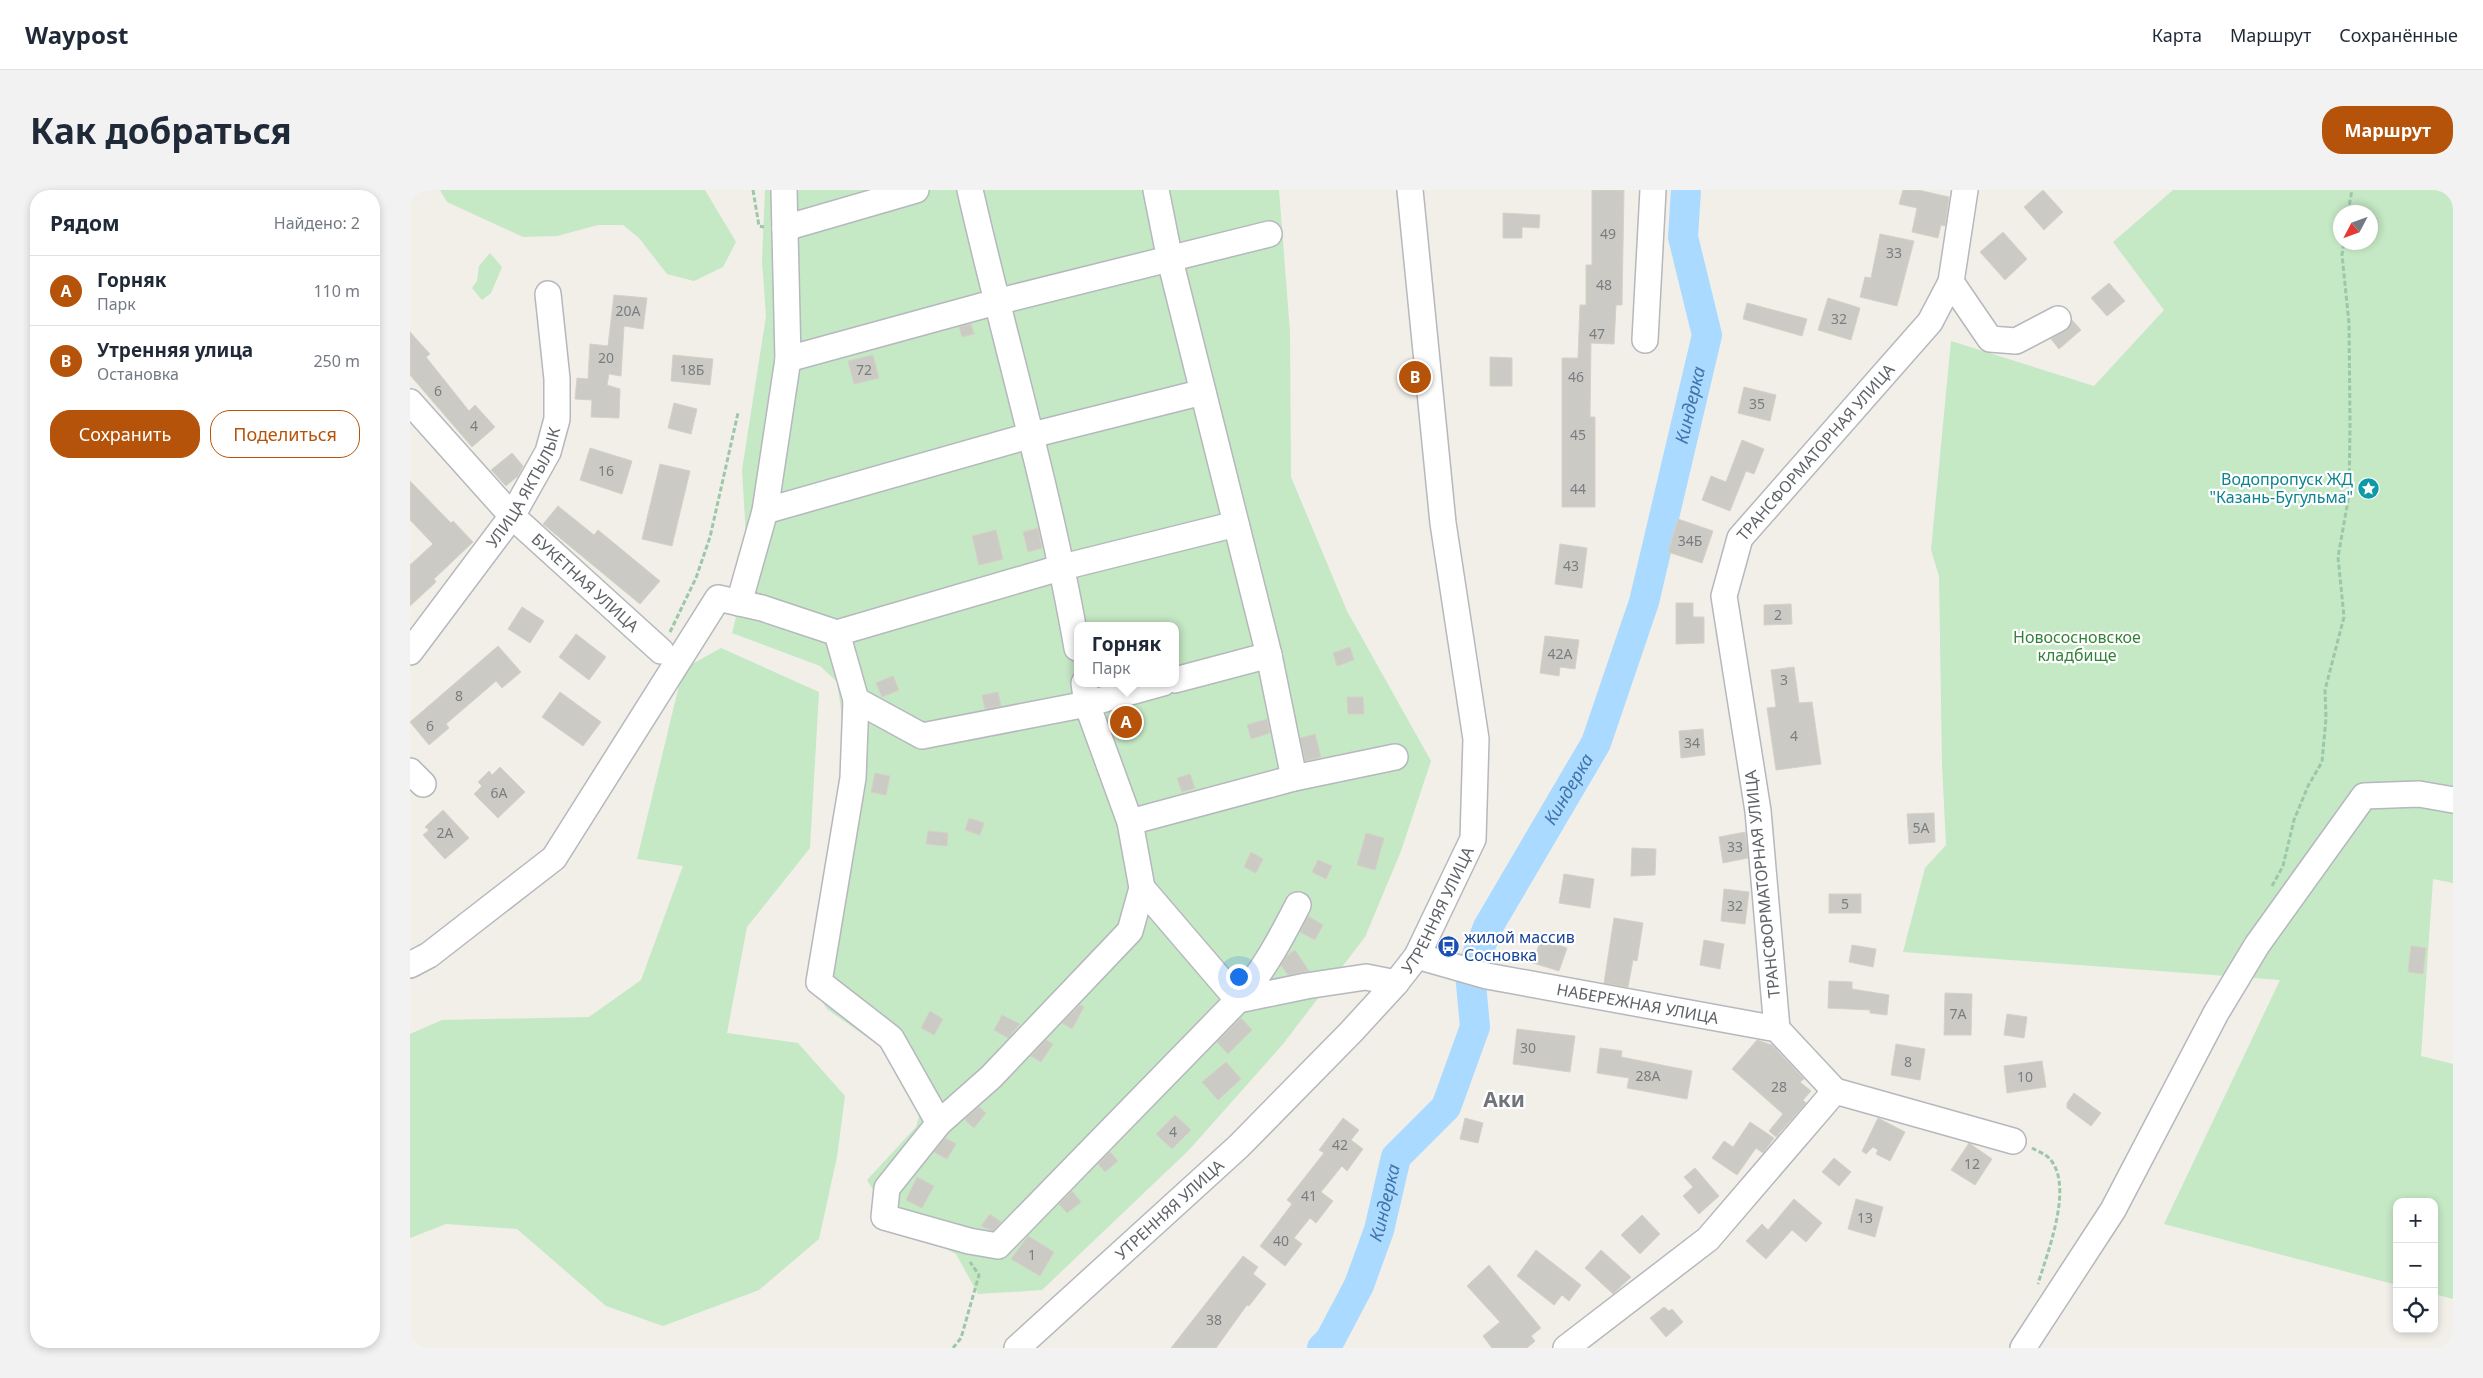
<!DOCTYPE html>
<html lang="ru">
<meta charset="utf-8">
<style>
body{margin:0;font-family:"Noto Sans",sans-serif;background:#f2f2f3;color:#1f2937}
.controls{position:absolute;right:15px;bottom:15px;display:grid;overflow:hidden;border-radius:10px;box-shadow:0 2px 8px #0003}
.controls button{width:45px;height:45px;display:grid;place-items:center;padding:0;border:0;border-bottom:1px solid #e0e1e3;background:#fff;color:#1f2937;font:25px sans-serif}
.compass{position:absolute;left:1923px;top:15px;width:45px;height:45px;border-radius:50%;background:#fff;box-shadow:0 2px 8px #0003;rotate:229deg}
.you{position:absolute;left:828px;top:786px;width:18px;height:18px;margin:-12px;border:4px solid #fff;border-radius:50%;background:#1a73e8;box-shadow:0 0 0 8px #1a73e833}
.badge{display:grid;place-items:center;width:32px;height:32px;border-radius:50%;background:#b45309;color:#fff;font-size:16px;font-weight:700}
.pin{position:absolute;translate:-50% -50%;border:2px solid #fff;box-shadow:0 1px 5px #0006}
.popup{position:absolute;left:664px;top:432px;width:105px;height:65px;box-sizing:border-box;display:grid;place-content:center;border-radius:10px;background:#fff;filter:drop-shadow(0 1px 4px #0005);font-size:16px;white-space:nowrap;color:#747a83}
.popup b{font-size:19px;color:#1f2937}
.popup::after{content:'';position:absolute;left:50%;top:100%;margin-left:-10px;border:10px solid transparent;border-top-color:#fff}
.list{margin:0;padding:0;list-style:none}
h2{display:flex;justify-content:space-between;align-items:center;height:65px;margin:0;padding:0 20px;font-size:21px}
h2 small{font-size:16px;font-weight:400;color:#747a83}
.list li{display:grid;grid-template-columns:32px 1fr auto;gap:15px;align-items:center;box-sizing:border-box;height:70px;padding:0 20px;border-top:1px solid #e0e1e3}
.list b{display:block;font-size:19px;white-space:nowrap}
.list p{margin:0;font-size:16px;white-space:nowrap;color:#747a83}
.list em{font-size:16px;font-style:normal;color:#747a83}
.actions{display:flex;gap:10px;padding:15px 20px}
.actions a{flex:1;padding:11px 0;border:1px solid #b45309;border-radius:20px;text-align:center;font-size:18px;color:#b45309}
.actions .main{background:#b45309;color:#fff}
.icon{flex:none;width:28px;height:28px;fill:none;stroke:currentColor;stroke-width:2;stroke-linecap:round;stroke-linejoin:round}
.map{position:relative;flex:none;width:2043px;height:1158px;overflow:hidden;border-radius:20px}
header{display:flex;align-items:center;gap:30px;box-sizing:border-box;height:70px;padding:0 25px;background:#fff;border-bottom:1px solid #e0e1e3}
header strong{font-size:24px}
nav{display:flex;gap:28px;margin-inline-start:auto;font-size:18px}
.intro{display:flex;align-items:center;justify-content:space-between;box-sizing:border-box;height:120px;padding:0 30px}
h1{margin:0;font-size:35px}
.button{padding:12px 22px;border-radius:20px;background:#b45309;color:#fff;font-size:18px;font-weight:700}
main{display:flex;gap:30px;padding:0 30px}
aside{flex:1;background:#fff;border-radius:20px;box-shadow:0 2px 8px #0003}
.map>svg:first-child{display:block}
.green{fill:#c5e8c5;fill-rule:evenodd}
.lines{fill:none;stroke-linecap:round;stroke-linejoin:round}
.river{stroke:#aadaff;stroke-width:30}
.building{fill:#cccac5;stroke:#d6d1c6}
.minor-casing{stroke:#b5b8bc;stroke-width:28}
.path{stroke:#9cc7a9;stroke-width:3;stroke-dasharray:5 2.5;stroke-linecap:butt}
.minor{stroke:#fff;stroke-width:25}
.labels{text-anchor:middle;stroke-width:4.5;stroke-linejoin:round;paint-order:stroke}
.number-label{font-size:14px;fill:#7a7d7f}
.street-label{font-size:16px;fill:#5f6368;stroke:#fff}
.culture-label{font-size:16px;fill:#0d838f;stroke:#fff;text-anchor:end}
.park-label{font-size:16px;fill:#348238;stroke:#fff}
.transit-label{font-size:16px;fill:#164399;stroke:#fff;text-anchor:start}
.water-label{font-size:18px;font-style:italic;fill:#4174aa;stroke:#fff}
.district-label{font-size:21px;font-weight:bold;fill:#70757a;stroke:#fff}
</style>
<header>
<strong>Waypost</strong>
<nav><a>Карта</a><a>Маршрут</a><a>Сохранённые</a></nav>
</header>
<div class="intro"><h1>Как добраться</h1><a class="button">Маршрут</a></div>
<main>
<aside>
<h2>Рядом<small>Найдено: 2</small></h2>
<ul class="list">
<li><span class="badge">A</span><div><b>Горняк</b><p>Парк</p></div><em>110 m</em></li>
<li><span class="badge">B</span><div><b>Утренняя улица</b><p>Остановка</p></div><em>250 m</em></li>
</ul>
<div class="actions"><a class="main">Сохранить</a><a>Поделиться</a></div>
</aside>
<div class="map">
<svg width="2043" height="1158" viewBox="0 0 2043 1158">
<rect width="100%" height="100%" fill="#f1efe8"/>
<g class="green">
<polygon points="30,0 295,0 326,52 313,77 284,91 257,84 229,48 213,35 188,35 147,46 113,47 37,12"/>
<path d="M355,0H869L880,142L881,287L937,421L1021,571L991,661L955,747L873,854L779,960L632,1100L568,1104L546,1064L482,1031L457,990L506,937L511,920L482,865L417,819L407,803L444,608L427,492L410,476L322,443L338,380L332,280L356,126L352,71ZM667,436H765V493H667Z"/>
<path d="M1763,0H2043V693L2023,689L2011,866L2043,874V1109L2024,1104V1012H1987V1095L1754,1034L1870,790L1493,762L1515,678L1536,655L1532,574L1529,386L1521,360L1541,151L1684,196L1754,120L1703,52ZM1930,22H1960V52H1930Z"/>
<polygon points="80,63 92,77 81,103 72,110 62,98 67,91 69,76"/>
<polygon points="311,458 409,502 400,658 337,737 317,843 388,853 435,906 427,967 409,1049 349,1100 253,1136 196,1116 107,1039 36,1034 0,1048 0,844 32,830 179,827 231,790 273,676 227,669 273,479"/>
</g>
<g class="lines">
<path class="river" id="s1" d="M912,1158L920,1150L949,1095L969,1040L986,967L1036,917L1065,837L1060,783L1078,737L1186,553L1234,412L1297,145L1273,47L1276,0"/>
</g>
<g class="building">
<polygon points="1182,0 1214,0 1212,115 1206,115 1204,154 1181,153 1180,227 1185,227 1185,317 1152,317 1152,168 1168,168 1170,115 1176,115 1176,75 1182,75"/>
<polygon points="1493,0 1508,0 1539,7 1535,36 1531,35 1528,48 1502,42 1507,18 1489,14"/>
<polygon points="1633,0 1653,22 1634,40 1614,17"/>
<polygon points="1093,23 1130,25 1129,38 1112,37 1112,48 1093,48"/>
<polygon points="1593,42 1617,69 1595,90 1570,62"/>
<polygon points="1470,44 1504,51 1487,116 1450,107 1455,87 1461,88"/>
<polygon points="1699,93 1715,111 1697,126 1681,108"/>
<polygon points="204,105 237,108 233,139 214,136 211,186 199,184 197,195 210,199 209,228 181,227 182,210 165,209 167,188 178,189 180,154 198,156"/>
<polygon points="1418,108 1450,118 1441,150 1408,140"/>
<polygon points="1337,113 1397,129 1392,146 1333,129"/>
<polygon points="1662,130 1671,140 1649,159 1641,149 1655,141"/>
<polygon points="561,134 564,144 552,147 549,137"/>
<polygon points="0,142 20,164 16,167 59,221 65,215 85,237 62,257 0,185"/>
<polygon points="263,165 303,169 300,195 261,191"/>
<polygon points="463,165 469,188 444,194 438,171"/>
<polygon points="1080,167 1102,168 1102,196 1080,196"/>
<polygon points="1334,197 1366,205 1360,231 1328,223"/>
<polygon points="264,213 287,219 281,244 258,238"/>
<polygon points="1332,250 1354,259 1344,284 1336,281 1320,321 1292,310 1301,286 1316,292"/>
<polygon points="180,258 222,271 212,304 170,290"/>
<polygon points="102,263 113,276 108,286 96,296 81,280"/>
<polygon points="250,274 280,281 262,356 232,349"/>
<polygon points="0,291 41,333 43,331 63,352 24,389 26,392 0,416 0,375 23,354 0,330"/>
<polygon points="148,316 184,345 188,340 250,391 230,414 133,334"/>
<polygon points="1268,329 1303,341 1292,373 1258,362"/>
<polygon points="628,338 632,358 618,362 613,342"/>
<polygon points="586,340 593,369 569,375 562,346"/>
<polygon points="1150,354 1177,358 1172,398 1145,394"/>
<polygon points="1266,413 1283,413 1283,427 1294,427 1294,453 1266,454"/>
<polygon points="1381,414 1382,434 1354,435 1354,415"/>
<polygon points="112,417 134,431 120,453 98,439"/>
<polygon points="166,444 196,467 179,490 149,467"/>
<polygon points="1135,446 1169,450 1165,479 1150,477 1149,486 1130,483"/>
<polygon points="88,456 111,482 92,498 86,491 36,534 39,538 19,555 0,532"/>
<polygon points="940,457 944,470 927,476 923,463"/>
<polygon points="1384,477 1389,513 1402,512 1411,574 1366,580 1357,518 1366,517 1361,480"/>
<polygon points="483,486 489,500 472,507 466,493"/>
<polygon points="150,502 191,532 173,556 132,527"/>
<polygon points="588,502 591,516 575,519 572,505"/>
<polygon points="937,507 953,507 954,524 938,524"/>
<polygon points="857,529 860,543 841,549 837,535"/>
<polygon points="1293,539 1295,565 1271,568 1269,541"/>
<polygon points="905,544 911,567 895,571 890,548"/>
<polygon points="90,577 115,602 88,628 64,604 72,596 68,592 79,581 82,585"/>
<polygon points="465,583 480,586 476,605 461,602"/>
<polygon points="780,584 785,598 772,602 767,588"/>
<polygon points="33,620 59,648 35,669 13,645 19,640 15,637"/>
<polygon points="1524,623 1525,652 1499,654 1497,624"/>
<polygon points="559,628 574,633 570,645 555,640"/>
<polygon points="518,641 538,643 537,656 516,654"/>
<polygon points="1335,642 1338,668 1313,673 1309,647"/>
<polygon points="956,643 974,648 965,680 947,675"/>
<polygon points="1222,658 1246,659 1245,685 1221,686"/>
<polygon points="841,662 853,669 846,683 834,677"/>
<polygon points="908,670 922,676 916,689 902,682"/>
<polygon points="1154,684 1184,689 1180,718 1149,713"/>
<polygon points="1314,699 1339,702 1335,734 1311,731"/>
<rect x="1419" y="704" width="32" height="19"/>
<polygon points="898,726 913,735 905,750 890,742"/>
<polygon points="1204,728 1233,733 1227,771 1223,770 1218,797 1194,793"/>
<polygon points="1131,749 1157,758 1149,781 1123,773"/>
<polygon points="1294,750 1314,754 1310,779 1290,775"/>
<polygon points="1442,755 1466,759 1463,777 1439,772"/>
<polygon points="2001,756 2016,758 2013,784 1998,782"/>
<polygon points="885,760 899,781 878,785 871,775 877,766"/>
<polygon points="1419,791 1442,792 1442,799 1479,805 1477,825 1460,823 1460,820 1418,818"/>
<polygon points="1535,803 1562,804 1561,845 1534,845"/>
<polygon points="670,815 674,817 662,839 652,833"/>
<polygon points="520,821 533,829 524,845 511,838"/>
<polygon points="1597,824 1617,827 1614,848 1594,845"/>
<polygon points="592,825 610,834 598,848 584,840"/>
<polygon points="831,828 842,840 818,864 807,852"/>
<polygon points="1107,839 1165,846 1160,882 1103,874"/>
<polygon points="636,850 643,854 631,872 621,866"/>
<polygon points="1347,850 1362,855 1394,889 1390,892 1401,901 1393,910 1396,913 1366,947 1359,941 1373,924 1322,879"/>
<polygon points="1486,854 1515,859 1510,890 1481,885"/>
<polygon points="1190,858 1212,861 1211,867 1282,881 1277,909 1217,898 1219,888 1187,883"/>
<polygon points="1632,871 1636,897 1597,903 1594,876"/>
<polygon points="816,872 831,889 808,910 792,892"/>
<polygon points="1664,903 1691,923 1681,936 1657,918 1657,913"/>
<polygon points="569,917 576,923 564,938 556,931 556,928"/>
<polygon points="765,925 781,940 762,959 746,944"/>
<polygon points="933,928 949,940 941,950 953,959 937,981 932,976 911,1002 923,1011 906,1033 900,1028 884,1048 892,1054 875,1076 850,1056 882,1014 877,1010 914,963 909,960"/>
<polygon points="1055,928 1073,933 1068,953 1050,949"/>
<polygon points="1468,928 1495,942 1480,971 1466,964 1468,960 1463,957 1456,964 1452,961"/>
<polygon points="1340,932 1364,948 1353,963 1346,958 1327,985 1302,968 1314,951 1323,957"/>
<polygon points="535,948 546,954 537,969 524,962"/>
<polygon points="1559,953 1582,969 1565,995 1541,980"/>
<polygon points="700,962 708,971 695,982 688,974"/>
<polygon points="1424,968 1441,982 1429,996 1412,982"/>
<polygon points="1285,978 1309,1006 1289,1024 1273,1006 1283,997 1274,987"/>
<polygon points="507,987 524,996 512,1018 496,1010"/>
<polygon points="662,1001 671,1012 657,1023 649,1014"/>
<polygon points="1384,1009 1412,1033 1396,1052 1382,1040 1356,1069 1336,1051 1352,1034 1358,1040"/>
<polygon points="1446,1009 1473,1017 1465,1047 1438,1039"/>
<polygon points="580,1024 591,1032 583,1041 571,1036"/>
<polygon points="1232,1025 1250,1044 1230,1064 1211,1045"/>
<polygon points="618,1046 644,1062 630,1086 601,1069"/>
<polygon points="1126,1060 1171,1095 1159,1111 1152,1105 1144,1115 1107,1086"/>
<polygon points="1191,1060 1221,1087 1203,1104 1175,1078"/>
<polygon points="833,1066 848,1077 843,1084 856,1094 839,1116 837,1115 806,1158 761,1158"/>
<polygon points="1079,1075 1131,1138 1121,1146 1125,1151 1117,1158 1082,1158 1073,1146 1090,1132 1057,1096"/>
<polygon points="1254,1117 1259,1121 1262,1119 1273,1132 1256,1147 1240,1128"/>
</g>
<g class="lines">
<defs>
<g id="minor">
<path d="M560,0C595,153 640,303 667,458"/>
<polyline points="375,38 506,0"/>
<polyline points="1541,92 1580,149 1606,151 1648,129"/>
<polyline points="1235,150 1243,0"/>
<polyline points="378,169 586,112 859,44"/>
<path id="s2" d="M0,212L102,326L251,461"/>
<polyline points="355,321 622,245 793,202"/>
<polyline points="329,413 355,321 378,169 374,0"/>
<polyline points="427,443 653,377 826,334"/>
<path id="s3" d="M0,462L102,326L138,262L147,229V189L138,104"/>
<polyline points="765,490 859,465"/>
<polyline points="674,493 677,514 720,632 732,698 720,741 581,887 529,933 477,998 474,1027 559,1051 588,1056 828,810 896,796 956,787 986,793"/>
<polyline points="446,510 512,546 677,514 753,493"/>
<polyline points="0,581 13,594"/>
<polyline points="884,588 985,567"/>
<polyline points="720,632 884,588 859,465 760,70 746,0"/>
<path d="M732,698L828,810C853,782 871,748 888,715"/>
<path id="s4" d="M1007,766L1077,786L1367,839L1425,901L1603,951"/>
<polyline points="0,775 19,765 144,668 308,408 352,418 427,443 446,510 443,588 409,792 481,848 529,933"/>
<path id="s5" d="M1367,839L1348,621L1314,406L1330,348L1520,132L1541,92L1555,0"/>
<path id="s6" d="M607,1158L829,956L941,842L986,793L1007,766L1063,649L1066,549L1033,333L1000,0"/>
<polyline points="1156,1158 1298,1049 1425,901"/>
<polyline points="1613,1158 1703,1020 1806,823 1847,755 1954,606 2009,604 2043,610"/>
</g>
</defs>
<use href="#minor" class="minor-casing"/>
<g class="path">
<polyline points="343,0 349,36 354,37"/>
<polyline points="1938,22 1942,0"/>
<polyline points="260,442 286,388 300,347 328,223"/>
<polyline points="1862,696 1873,676 1884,630 1898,596 1912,572 1916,528 1915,500 1934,427 1928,367 1939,305 1940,234 1939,133 1932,65 1934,52"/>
<path d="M1622,958C1627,961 1635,964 1639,968C1665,995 1637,1063 1628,1094"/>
<polyline points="543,1158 551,1148 569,1085 560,1072"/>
</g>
<use href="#minor" class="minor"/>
</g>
<defs>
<symbol id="sight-disc" viewBox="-11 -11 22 22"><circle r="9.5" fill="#0f9aa8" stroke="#fff"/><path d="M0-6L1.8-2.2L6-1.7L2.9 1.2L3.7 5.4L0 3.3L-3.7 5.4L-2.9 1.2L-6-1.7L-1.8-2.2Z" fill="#fff"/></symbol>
<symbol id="bus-disc" viewBox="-11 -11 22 22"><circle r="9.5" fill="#1a4fb4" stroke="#fff"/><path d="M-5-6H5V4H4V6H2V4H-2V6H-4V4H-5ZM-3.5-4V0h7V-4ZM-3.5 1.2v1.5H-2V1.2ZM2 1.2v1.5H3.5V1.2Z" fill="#fff"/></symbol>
</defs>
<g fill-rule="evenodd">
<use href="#sight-disc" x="1946" y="286" width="25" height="25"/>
<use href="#bus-disc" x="1026" y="744" width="25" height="25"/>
</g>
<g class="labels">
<g class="number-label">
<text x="1198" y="49">49</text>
<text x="1484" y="68">33</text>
<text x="1194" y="100">48</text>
<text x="218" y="126">20А</text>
<text x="1429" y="134">32</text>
<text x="1187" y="149">47</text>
<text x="196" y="173">20</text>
<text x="282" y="185">18Б</text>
<text x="454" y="185">72</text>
<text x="1166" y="192">46</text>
<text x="28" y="206">6</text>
<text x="1347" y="219">35</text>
<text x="64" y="241">4</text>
<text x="1168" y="250">45</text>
<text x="196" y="286">16</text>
<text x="1168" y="304">44</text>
<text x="1280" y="356">34Б</text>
<text x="1161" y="381">43</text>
<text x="1368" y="430">2</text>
<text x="1150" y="469">42А</text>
<text x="1374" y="495">3</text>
<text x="49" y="511">8</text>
<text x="20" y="541">6</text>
<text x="1384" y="551">4</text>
<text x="1282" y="558">34</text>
<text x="89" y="608">6А</text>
<text x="1511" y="643">5А</text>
<text x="35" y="648">2А</text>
<text x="1325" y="662">33</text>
<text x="1435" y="719">5</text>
<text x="1325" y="721">32</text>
<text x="1548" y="829">7А</text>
<text x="1118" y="863">30</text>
<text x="1498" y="877">8</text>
<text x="1238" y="891">28А</text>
<text x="1615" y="892">10</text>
<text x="1369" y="902">28</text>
<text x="763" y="947">4</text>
<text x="930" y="960">42</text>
<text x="1562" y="979">12</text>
<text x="899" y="1011">41</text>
<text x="1455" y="1033">13</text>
<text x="871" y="1056">40</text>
<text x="622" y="1070">1</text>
<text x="804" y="1135">38</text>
</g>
<g class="street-label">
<text dy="6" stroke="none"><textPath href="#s5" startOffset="611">ТРАНСФОРМАТОРНАЯ УЛИЦА</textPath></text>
<text dy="6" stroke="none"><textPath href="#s3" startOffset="201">УЛИЦА ЯКТЫЛЫК</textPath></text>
<text dy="6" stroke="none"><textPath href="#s2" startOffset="252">БУКЕТНАЯ УЛИЦА</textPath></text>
<text transform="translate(1352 694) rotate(-96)" y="6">ТРАНСФОРМАТОРНАЯ УЛИЦА</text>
<text dy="6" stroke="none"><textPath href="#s6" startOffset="611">УТРЕННЯЯ УЛИЦА</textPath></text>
<text dy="6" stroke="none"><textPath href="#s4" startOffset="226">НАБЕРЕЖНАЯ УЛИЦА</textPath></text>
<text dy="6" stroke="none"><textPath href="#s6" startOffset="206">УТРЕННЯЯ УЛИЦА</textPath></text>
</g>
<g class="culture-label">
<text x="1943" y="295">Водопропуск ЖД<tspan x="1943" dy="18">"Казань-Бугульма"</tspan></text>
</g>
<g class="park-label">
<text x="1667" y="453">Новососновское<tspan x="1667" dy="18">кладбище</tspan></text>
</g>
<g class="transit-label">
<text x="1054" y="753">жилой массив<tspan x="1054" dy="18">Сосновка</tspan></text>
</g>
<g class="water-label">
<text dy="6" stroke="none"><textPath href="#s1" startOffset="1031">Киндерка</textPath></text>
<text dy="6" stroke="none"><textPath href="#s1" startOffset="626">Киндерка</textPath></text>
<text dy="6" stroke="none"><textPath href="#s1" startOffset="160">Киндерка</textPath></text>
</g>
<g class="district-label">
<text x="1094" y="917">Аки</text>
</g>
</g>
</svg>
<div class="controls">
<button>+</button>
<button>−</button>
<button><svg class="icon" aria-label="locate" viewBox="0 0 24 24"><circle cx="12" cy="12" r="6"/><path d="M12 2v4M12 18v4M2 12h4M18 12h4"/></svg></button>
</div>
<svg class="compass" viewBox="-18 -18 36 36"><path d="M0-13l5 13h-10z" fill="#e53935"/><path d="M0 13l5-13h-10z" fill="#747a83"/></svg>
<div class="you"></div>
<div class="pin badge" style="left:716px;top:532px">A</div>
<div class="popup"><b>Горняк</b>Парк</div>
<div class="pin badge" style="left:1005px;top:187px">B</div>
</div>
</main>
